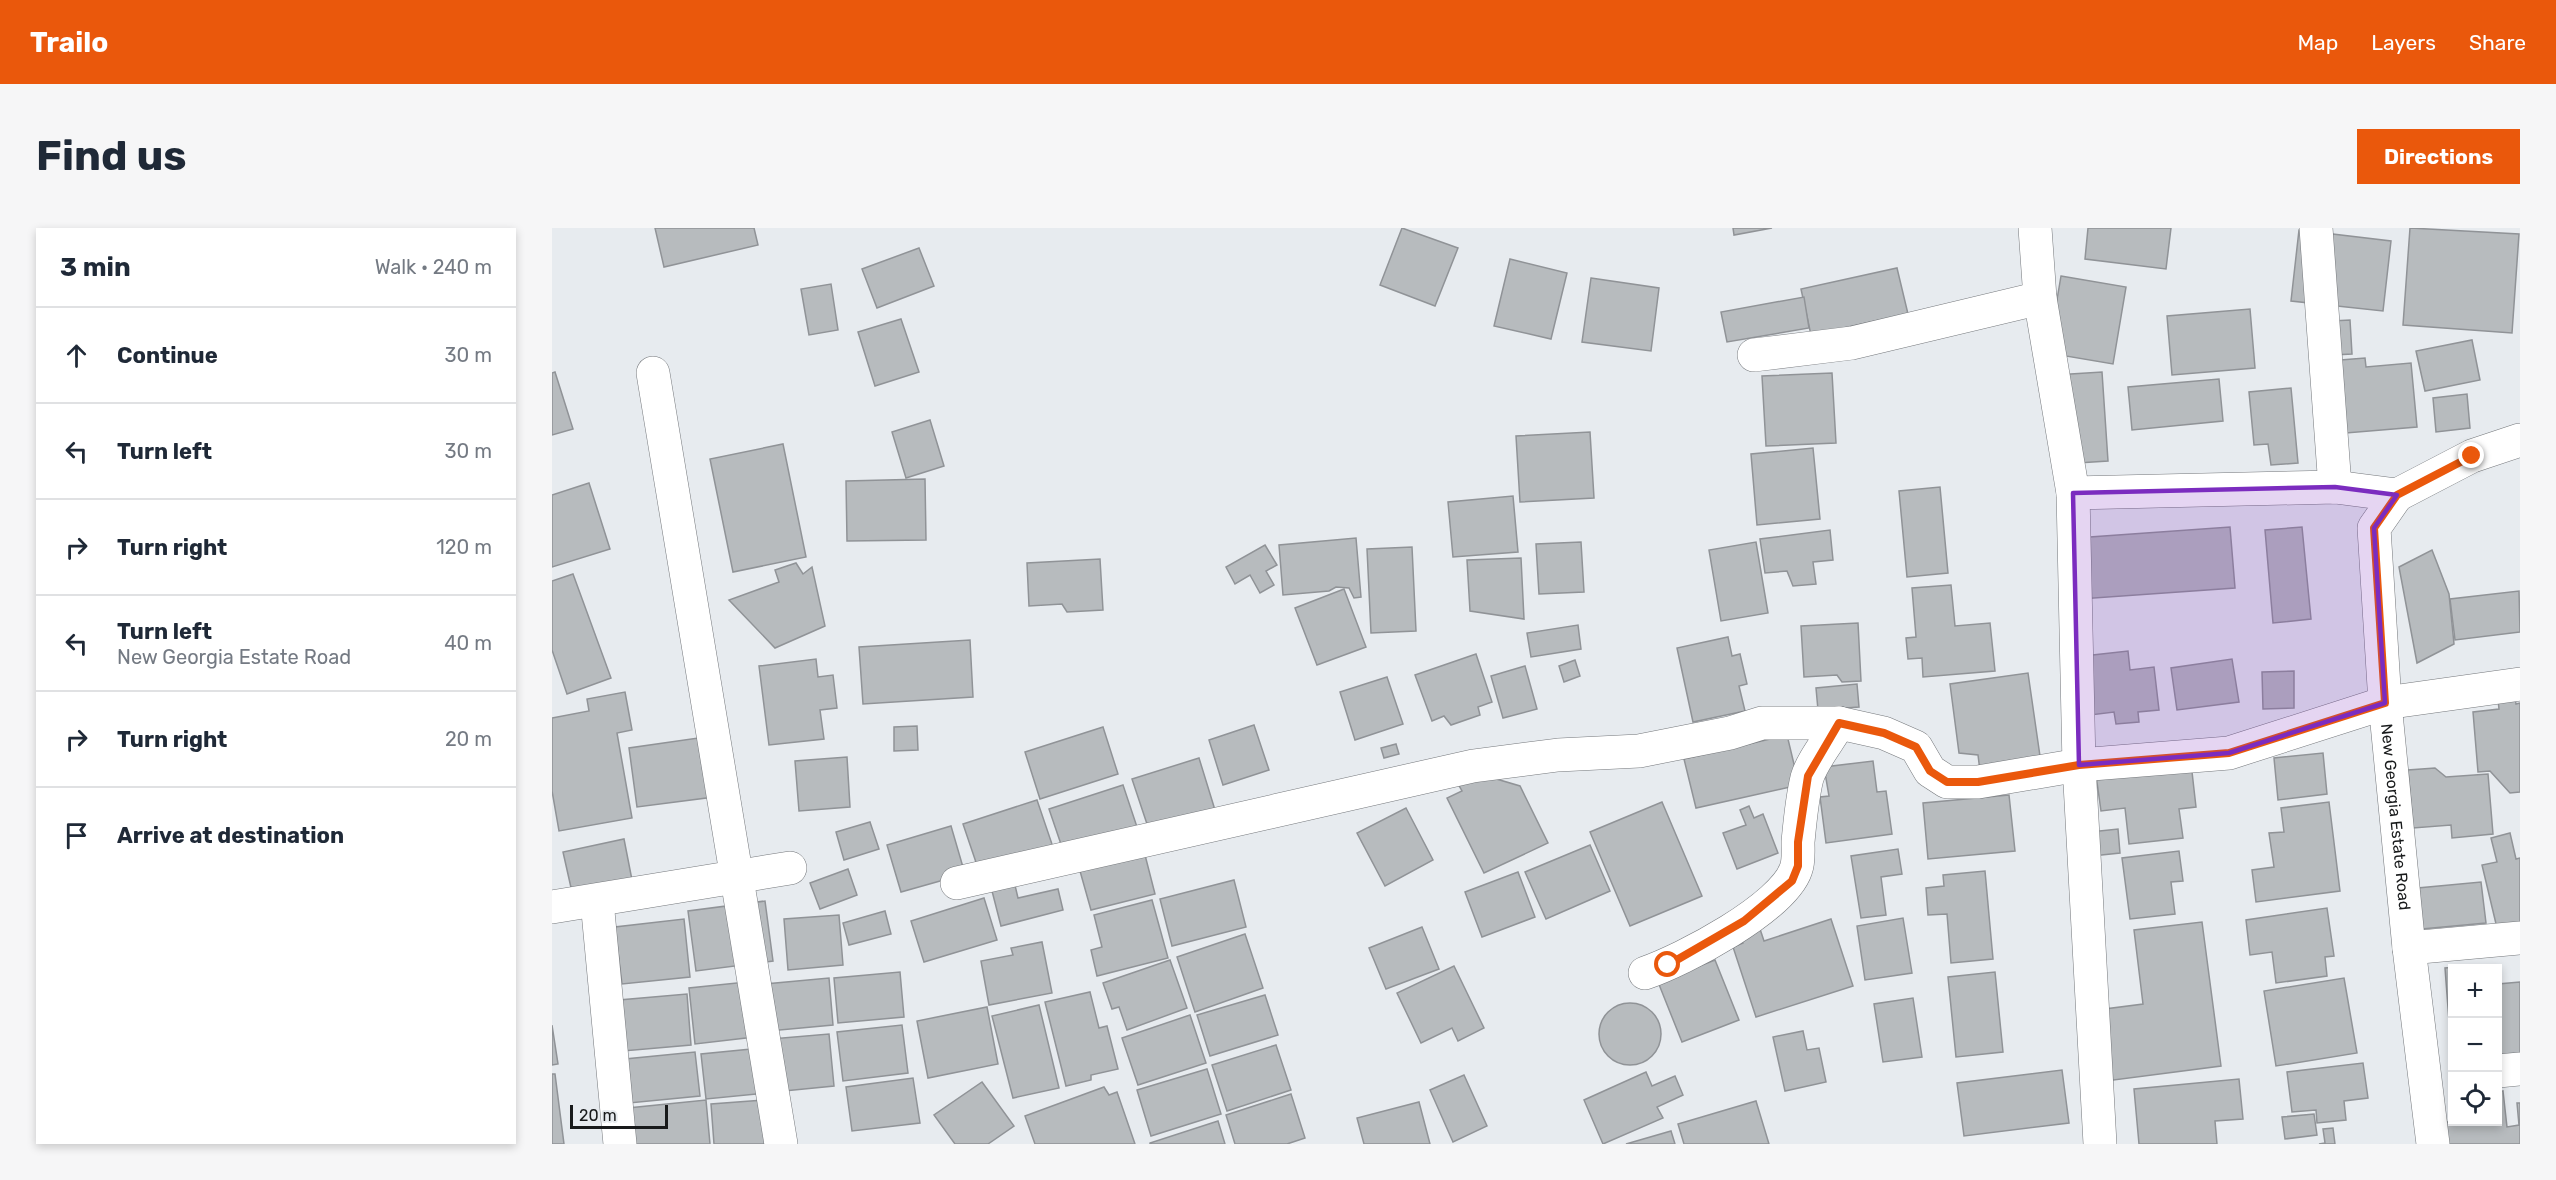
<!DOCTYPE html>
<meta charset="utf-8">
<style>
body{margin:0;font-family:Rubik,sans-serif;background:#f6f6f7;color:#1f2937}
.controls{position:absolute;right:18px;bottom:18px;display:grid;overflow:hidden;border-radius:0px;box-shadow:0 3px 9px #0003}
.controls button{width:54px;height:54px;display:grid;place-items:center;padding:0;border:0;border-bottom:2px solid #e0e1e3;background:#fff;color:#1f2937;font:30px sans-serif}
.scale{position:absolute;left:18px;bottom:15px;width:98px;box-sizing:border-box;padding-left:6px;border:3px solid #181a1b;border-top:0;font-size:16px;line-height:21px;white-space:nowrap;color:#181a1b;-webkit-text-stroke:4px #e7ebef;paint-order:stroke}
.stop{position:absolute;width:18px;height:18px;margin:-14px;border:4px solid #ea580c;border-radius:50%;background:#fff}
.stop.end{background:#ea580c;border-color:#fff;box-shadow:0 2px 6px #0008}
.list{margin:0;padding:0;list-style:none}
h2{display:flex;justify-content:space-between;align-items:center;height:78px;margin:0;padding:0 24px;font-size:26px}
h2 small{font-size:20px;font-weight:400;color:#747a83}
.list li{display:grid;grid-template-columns:39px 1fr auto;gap:18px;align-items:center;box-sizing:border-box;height:96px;padding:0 24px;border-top:2px solid #e0e1e3}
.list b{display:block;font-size:22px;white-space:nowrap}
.list p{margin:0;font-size:20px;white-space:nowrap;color:#747a83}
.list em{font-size:20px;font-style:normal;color:#747a83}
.icon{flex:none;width:33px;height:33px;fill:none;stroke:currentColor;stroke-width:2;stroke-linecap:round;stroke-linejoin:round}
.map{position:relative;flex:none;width:1968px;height:916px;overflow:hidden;border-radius:0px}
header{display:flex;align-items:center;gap:36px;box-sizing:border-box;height:84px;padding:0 30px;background:#ea580c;color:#fff}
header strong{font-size:28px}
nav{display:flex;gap:33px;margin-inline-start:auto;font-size:21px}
.intro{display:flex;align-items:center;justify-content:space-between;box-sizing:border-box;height:144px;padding:0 36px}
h1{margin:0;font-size:42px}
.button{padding:15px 27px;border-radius:0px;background:#ea580c;color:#fff;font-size:21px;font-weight:700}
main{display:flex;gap:36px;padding:0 36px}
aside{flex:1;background:#fff;border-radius:0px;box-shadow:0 3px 9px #0003}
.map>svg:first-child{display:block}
.building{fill:#b7bbbe;stroke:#909397;stroke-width:1.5}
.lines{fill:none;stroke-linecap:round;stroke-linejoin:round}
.minor-casing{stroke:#75787c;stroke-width:34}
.minor{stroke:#fff;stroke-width:33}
.route{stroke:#ea580c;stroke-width:8}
.marked{fill:#7b2cbf;fill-opacity:0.2;stroke:#7b2cbf;stroke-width:4.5;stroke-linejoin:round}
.labels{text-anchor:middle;stroke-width:6;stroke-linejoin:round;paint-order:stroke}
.street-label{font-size:16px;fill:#181a1b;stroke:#e7ebef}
</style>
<header>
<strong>Trailo</strong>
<nav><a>Map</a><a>Layers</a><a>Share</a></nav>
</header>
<div class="intro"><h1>Find us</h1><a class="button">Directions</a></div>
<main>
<aside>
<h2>3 min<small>Walk · 240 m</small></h2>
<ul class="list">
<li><svg class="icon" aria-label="ahead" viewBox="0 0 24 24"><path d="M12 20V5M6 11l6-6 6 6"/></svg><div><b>Continue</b></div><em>30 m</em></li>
<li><svg class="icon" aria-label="left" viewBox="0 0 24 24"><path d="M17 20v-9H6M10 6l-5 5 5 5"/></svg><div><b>Turn left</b></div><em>30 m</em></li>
<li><svg class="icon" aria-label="right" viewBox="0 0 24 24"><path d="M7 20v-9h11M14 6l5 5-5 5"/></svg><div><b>Turn right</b></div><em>120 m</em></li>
<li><svg class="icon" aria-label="left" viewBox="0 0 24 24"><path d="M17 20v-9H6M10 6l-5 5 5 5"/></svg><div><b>Turn left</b><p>New Georgia Estate Road</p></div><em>40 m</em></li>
<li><svg class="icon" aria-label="right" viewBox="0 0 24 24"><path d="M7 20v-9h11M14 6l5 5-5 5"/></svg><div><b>Turn right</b></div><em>20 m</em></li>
<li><svg class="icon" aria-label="arrive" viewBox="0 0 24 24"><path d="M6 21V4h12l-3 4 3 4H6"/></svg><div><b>Arrive at destination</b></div></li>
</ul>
</aside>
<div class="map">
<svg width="1968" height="916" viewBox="0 0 1968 916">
<rect width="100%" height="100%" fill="#e7ebef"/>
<g class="building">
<polygon points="103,0 202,0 206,17 112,39"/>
<polygon points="850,0 906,20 883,78 828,57"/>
<polygon points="1181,0 1220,0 1182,7"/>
<polygon points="1536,0 1619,0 1614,41 1533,31"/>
<polygon points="1858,0 1967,6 1960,105 1851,97"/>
<polygon points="1747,2 1839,13 1831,83 1739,73"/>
<polygon points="367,20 382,58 325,80 310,41"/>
<polygon points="958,31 1015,45 999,111 942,98"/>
<polygon points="1345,40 1356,86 1259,107 1249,61"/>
<polygon points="1509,48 1574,59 1561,136 1496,125"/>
<polygon points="1039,50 1107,60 1099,123 1030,114"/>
<polygon points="279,56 286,102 257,107 249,61"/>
<polygon points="1252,69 1257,100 1175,114 1169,84"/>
<polygon points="1698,81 1703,140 1620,147 1615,88"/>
<polygon points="349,91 367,144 323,158 306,104"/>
<polygon points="1798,92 1800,126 1762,128 1760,94"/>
<polygon points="1920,112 1928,152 1873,163 1864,123"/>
<polygon points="1813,130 1814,139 1859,135 1865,199 1782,206 1776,133"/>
<polygon points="3,144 21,201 0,207 0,145"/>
<polygon points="1550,144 1556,233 1510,236 1503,147"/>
<polygon points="1280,145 1284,215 1214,218 1210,148"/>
<polygon points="1667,151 1671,193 1580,202 1576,159"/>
<polygon points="1739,160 1746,235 1719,237 1716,216 1702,217 1697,164"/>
<polygon points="1915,166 1918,200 1884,204 1881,170"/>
<polygon points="378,192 392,238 354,250 340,204"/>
<polygon points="1038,204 1042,270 968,274 964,208"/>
<polygon points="231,216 254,329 181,344 158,231"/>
<polygon points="1261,220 1268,291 1205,297 1199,226"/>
<polygon points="373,251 374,312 295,313 294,253"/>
<polygon points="37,255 58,321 0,339 0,267"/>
<polygon points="1388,259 1396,345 1355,349 1347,263"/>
<polygon points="961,268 966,324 901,329 896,274"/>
<polygon points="1678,299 1683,360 1528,371 1524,310"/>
<polygon points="1750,299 1759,391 1721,395 1713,302"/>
<polygon points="1278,302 1281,332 1261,334 1264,356 1241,358 1235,343 1213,345 1208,311"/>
<polygon points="804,310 809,369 802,370 797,360 784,359 777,363 731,367 727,317"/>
<polygon points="1029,314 1032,364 987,366 984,316"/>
<polygon points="1204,314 1216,385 1169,393 1157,322"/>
<polygon points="713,317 725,337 714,343 722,357 708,365 698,347 683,356 674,339"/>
<polygon points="860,319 864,403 819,405 815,321"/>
<polygon points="1880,322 1897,366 1902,416 1865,435 1847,339"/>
<polygon points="969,330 972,391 918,383 915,332"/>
<polygon points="548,331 551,382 515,384 510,376 477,378 475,335"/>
<polygon points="244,335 251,346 260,339 273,398 223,420 177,372 227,354 223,342"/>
<polygon points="21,346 59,450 15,466 0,422 0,353"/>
<polygon points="1399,357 1403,398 1438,395 1443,443 1371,449 1370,430 1356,431 1354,410 1364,409 1360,360"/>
<polygon points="792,361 814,419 765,437 743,380"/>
<polygon points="1967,363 1968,404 1903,412 1898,371"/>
<polygon points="1306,395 1309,453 1290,454 1285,447 1252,449 1249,398"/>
<polygon points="1026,397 1029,421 979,429 975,405"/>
<polygon points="1176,409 1180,428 1188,426 1195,456 1187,458 1193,483 1141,494 1125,420"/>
<polygon points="418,412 421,469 311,476 307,419"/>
<polygon points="1576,423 1578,442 1602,439 1607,482 1586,484 1587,494 1564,496 1562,484 1530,488 1523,429"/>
<polygon points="924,426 940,474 926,479 928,487 899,497 892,488 880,493 863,447"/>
<polygon points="264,431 266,449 281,447 285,480 268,482 272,511 217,517 207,438"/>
<polygon points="1680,431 1687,474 1625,482 1619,440"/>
<polygon points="1023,432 1028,448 1012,454 1007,438"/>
<polygon points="973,438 985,481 951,490 939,448"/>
<polygon points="1742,443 1742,480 1711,481 1710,444"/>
<polygon points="1476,445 1489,535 1428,543 1426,527 1407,525 1398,456"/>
<polygon points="835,449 851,496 803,512 788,464"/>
<polygon points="1305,456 1307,479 1266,482 1264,460"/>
<polygon points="73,464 80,502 65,505 80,590 7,603 0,563 0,490 37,483 35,471"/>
<polygon points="1963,470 1964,476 1968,475 1968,564 1958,565 1938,543 1926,544 1921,484 1947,481 1946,472"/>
<polygon points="702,497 717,542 671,557 657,512"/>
<polygon points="365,498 366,522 342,523 342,499"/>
<polygon points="551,499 566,546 488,571 473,524"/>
<polygon points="1235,507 1247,557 1144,580 1132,531"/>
<polygon points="153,509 162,569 85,579 77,520"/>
<polygon points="844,516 847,526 832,530 829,520"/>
<polygon points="1771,525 1775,566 1726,572 1722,530"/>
<polygon points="295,529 298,579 247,583 243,533"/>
<polygon points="647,530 663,582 597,602 580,551"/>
<polygon points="1321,533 1325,564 1334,563 1340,606 1274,615 1268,569 1277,568 1272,539"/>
<polygon points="1639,535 1644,579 1627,581 1631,610 1577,616 1573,580 1549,583 1544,547"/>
<polygon points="1883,540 1894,549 1936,546 1941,606 1900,610 1899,597 1861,600 1856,542"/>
<polygon points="924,545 968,558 996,615 932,645 895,570 910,563 905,554"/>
<polygon points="571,557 586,602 512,625 497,581"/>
<polygon points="1457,567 1463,623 1376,631 1371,575"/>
<polygon points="485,572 504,628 430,652 411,596"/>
<polygon points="1110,574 1150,668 1078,698 1038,604"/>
<polygon points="1777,574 1788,663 1704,674 1700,642 1722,639 1717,605 1732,604 1729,580"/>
<polygon points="1197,578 1202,590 1211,586 1226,625 1185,641 1171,605 1194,597 1188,582"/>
<polygon points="854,580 881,632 833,658 805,605"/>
<polygon points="318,594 327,621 292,632 284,604"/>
<polygon points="399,598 413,646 349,664 335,617"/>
<polygon points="1566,601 1568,625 1531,629 1529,605"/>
<polygon points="1958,605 1964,631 1968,630 1968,695 1945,700 1930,637 1945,634 1939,610"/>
<polygon points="72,611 80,652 20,664 11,624"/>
<polygon points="1038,617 1058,663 994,691 973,644"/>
<polygon points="1346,621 1350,646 1329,649 1334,687 1309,690 1299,628"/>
<polygon points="1627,623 1631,653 1619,654 1623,686 1578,691 1570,630"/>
<polygon points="593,627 603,666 539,682 528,643"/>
<polygon points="296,641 305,667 268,681 258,655"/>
<polygon points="1433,643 1441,731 1399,735 1395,686 1376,687 1374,660 1392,658 1391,647"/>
<polygon points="966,644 983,689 930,709 913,664"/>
<polygon points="682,652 694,699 620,718 608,671"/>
<polygon points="462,653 466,670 506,661 511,682 449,698 439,659"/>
<polygon points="1929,654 1934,695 1859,702 1855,661"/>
<polygon points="432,670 445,712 372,734 359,693"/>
<polygon points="600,672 616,730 545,748 539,722 550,719 542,687"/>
<polygon points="213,673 221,733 144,743 136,683"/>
<polygon points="1775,680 1782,728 1773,729 1775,748 1724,755 1720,724 1698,727 1694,692"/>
<polygon points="333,683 339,706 297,717 291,695"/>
<polygon points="287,687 291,737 236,742 232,691"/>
<polygon points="1351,690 1360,745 1313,752 1305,698"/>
<polygon points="132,691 138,749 70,756 63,699"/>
<polygon points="1279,691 1301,758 1204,789 1181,719 1191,715 1188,704 1207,698 1212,713"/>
<polygon points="1650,694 1669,838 1554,853 1545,782 1591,776 1582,702"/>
<polygon points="870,699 887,741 834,761 817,720"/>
<polygon points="693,706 711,760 643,784 625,729"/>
<polygon points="490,714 500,765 437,777 429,733 461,727 459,720"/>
<polygon points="618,732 635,780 575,802 567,779 560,781 551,755"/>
<polygon points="1163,732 1187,792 1130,814 1106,754"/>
<polygon points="902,738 932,800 906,813 900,800 869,815 845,765"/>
<polygon points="1916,738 1917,740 1900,740 1900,833 1893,740"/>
<polygon points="348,744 352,789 286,795 282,750"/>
<polygon points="1443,744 1451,824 1404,829 1396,749"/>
<polygon points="277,750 281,797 217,803 213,756"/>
<polygon points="1792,750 1805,825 1724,838 1712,763"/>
<polygon points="204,753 211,808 143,816 137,760"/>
<polygon points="1968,754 1968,835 1946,837 1946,756"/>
<polygon points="538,764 547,800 555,798 566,841 539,847 539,852 514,858 493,774"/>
<polygon points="135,766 139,817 71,823 67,772"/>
<polygon points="713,767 726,807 658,828 645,787"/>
<polygon points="1361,770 1370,829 1331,834 1322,776"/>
<circle cx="1078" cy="806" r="31"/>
<polygon points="487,777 507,860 461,870 440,788"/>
<polygon points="435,779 446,836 376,850 365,793"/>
<polygon points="638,787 654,835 586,857 570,810"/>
<polygon points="0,797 6,836 0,837"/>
<polygon points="350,797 356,845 291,853 285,804"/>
<polygon points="1251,803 1255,822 1267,820 1274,854 1233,863 1221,809"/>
<polygon points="277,806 282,858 212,865 207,812"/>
<polygon points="724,817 739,862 675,883 660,837"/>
<polygon points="219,819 224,864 154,871 149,826"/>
<polygon points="143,824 148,868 77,875 73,831"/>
<polygon points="1811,835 1816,870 1792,873 1794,892 1765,895 1764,882 1740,884 1735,844"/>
<polygon points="655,841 669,886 599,908 585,862"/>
<polygon points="1510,842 1517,895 1412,908 1405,855"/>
<polygon points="1094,844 1100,858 1123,848 1131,867 1105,879 1111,890 1051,916 1032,872"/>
<polygon points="0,846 3,846 12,916 0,916"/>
<polygon points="912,847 935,898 901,914 878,862"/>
<polygon points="361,850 368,895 300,903 294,859"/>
<polygon points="1687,851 1691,891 1663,893 1665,916 1587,916 1582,861"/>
<polygon points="430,854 462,898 436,916 403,916 382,887"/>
<polygon points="552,859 557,867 565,864 583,916 483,916 473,888"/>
<polygon points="1951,863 1955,899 1967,897 1965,875 1968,875 1968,916 1891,916 1888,894 1946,894 1946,864"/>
<polygon points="739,866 753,910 735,916 683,916 674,887"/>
<polygon points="227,871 231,916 162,916 159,876"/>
<polygon points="154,872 158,916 80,916 76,880"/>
<polygon points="1204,873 1217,916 1132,916 1126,896"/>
<polygon points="867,874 878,916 812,916 805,890"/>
<polygon points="1762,886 1765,907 1733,911 1730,889"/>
<polygon points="666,893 673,916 598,916 598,915"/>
<polygon points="1781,900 1783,916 1767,916 1773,915 1771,901"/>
<polygon points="1119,903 1123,916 1074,916"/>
</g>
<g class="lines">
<defs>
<g id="minor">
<polyline points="1483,0 1488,70 1521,265 1527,537 1548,916"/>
<polyline points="1764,0 1783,259"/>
<polyline points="1202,127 1300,115 1488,70"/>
<polyline points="101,145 229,916"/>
<polyline points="1521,265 1783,259 1845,267 1920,228 1968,212"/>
<path id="s1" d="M1845,267L1822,300L1833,475L1857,720L1881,916"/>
<polyline points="405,655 921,538 1006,527 1087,523 1178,505 1210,495 1287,495 1332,505 1364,519 1378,543 1395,554 1426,554 1527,537 1677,525 1833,475 1968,456"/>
<polyline points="45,673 68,916"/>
<polyline points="0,679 238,640"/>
<polyline points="1857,720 1968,710"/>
<path d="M1093,745C1131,732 1231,680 1244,641C1247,633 1246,623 1246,614C1248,593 1250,570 1255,550C1260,533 1278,511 1287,495"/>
<polyline points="1946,843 1968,841"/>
</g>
</defs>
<use href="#minor" class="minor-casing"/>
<use href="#minor" class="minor"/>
</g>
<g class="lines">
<polyline class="route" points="1116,737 1192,693 1240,653 1246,638 1246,614 1256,548 1287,495 1332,505 1364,519 1378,543 1395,554 1426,554 1527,537 1677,525 1833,475 1822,300 1845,267 1920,228"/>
</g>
<path class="marked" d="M1783,259L1845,267L1822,300L1833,475L1677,525L1527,537L1521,265Z"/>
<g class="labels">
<g class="street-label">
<text dy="6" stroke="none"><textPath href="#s1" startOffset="330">New Georgia Estate Road</textPath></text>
</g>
</g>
</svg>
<div class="controls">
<button>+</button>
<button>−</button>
<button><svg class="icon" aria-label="locate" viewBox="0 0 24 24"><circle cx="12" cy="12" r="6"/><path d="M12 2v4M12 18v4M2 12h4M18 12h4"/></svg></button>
</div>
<div class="scale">20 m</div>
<div class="stop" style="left:1116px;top:737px"></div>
<div class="stop end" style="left:1920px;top:228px"></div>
</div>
</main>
